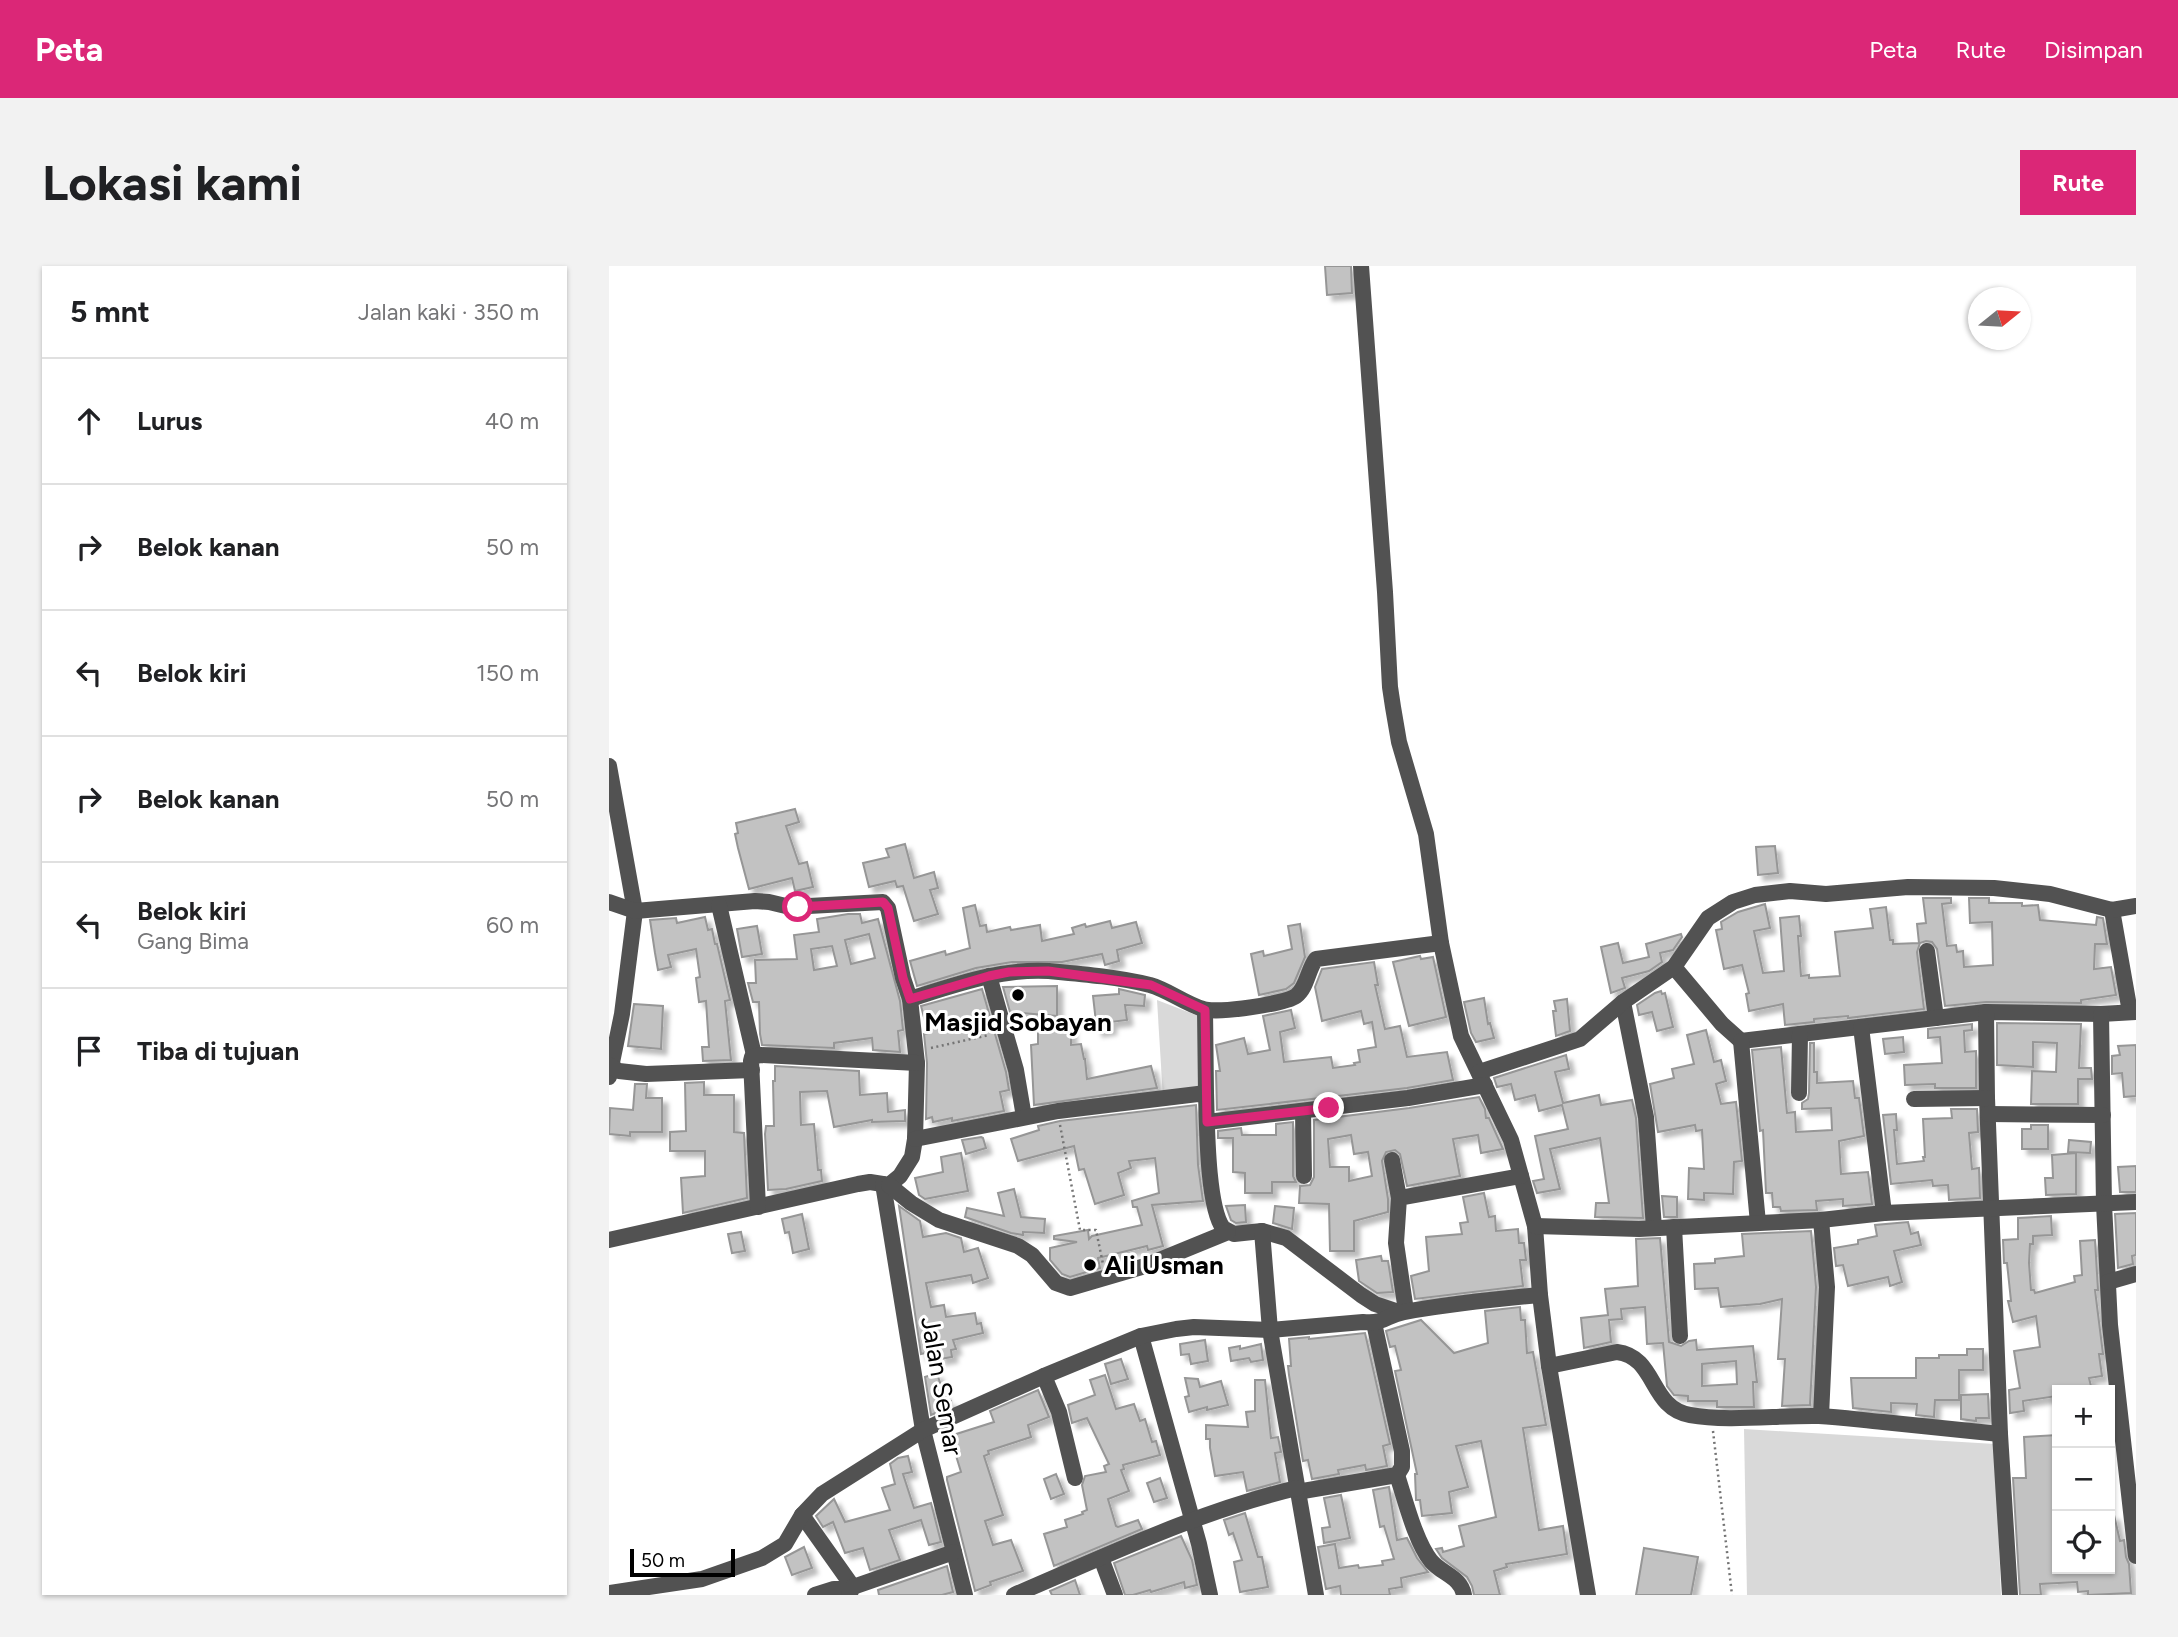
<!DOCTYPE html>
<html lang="id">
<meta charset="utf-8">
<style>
body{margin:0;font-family:Figtree,sans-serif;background:#f2f2f2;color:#202124}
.controls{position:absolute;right:21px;bottom:21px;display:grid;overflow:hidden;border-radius:0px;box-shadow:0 2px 5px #0004}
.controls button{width:63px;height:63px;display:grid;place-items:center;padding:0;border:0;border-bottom:2px solid #e0e0e0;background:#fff;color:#202124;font:35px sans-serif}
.compass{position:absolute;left:1359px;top:21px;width:63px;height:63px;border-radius:50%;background:#fff;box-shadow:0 2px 5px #0004;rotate:72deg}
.scale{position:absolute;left:21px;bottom:18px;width:105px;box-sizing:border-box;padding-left:7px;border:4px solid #000;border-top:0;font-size:19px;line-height:24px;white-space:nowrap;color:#000;-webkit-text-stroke:5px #fff;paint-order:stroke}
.stop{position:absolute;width:21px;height:21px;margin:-16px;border:5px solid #db2777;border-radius:50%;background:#fff}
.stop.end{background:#db2777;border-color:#fff;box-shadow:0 2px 7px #0008}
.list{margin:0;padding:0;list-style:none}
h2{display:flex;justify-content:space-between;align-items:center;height:91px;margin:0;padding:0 28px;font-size:30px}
h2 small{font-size:23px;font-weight:400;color:#757577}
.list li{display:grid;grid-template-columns:46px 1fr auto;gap:21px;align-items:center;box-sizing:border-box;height:126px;padding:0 28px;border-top:2px solid #e0e0e0}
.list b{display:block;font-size:26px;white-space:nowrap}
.list p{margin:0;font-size:23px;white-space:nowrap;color:#757577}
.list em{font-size:23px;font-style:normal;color:#757577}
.icon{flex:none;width:38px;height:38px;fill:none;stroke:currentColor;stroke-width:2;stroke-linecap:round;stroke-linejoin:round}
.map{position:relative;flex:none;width:1527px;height:1329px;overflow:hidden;border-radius:0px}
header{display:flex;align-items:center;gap:42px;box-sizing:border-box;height:98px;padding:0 35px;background:#db2777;color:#fff}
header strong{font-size:33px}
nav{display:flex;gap:38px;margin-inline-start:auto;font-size:24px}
.intro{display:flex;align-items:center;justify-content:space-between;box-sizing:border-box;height:168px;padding:0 42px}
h1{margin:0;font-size:49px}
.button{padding:18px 32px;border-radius:0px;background:#db2777;color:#fff;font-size:24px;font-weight:700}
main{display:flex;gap:42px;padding:0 42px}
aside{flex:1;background:#fff;border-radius:0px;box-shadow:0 2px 5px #0004}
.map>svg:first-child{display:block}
.green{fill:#d9d9d9}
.building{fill:#c2c2c2;stroke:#969696;stroke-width:2;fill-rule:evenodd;filter:url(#shadow)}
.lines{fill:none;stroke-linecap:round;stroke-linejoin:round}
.path{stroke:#747474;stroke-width:2.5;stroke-dasharray:2 3.5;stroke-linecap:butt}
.minor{stroke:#525252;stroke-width:16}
.route{stroke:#db2777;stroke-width:9}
.poi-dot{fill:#000;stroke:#fff;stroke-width:2.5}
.labels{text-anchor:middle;stroke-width:6;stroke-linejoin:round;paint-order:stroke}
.poi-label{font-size:26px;font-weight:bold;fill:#000;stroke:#fff}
.street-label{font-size:26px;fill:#000;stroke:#fff}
</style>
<header>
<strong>Peta</strong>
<nav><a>Peta</a><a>Rute</a><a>Disimpan</a></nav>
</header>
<div class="intro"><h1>Lokasi kami</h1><a class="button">Rute</a></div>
<main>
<aside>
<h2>5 mnt<small>Jalan kaki · 350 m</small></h2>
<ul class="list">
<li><svg class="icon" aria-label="ahead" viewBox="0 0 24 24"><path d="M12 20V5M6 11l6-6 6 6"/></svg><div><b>Lurus</b></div><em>40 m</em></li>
<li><svg class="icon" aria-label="right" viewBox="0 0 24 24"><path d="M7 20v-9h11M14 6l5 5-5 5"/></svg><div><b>Belok kanan</b></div><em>50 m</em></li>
<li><svg class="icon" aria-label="left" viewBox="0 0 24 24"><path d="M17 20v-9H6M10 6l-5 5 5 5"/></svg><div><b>Belok kiri</b></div><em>150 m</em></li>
<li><svg class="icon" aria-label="right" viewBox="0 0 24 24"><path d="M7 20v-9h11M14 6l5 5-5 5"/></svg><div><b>Belok kanan</b></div><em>50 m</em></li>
<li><svg class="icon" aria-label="left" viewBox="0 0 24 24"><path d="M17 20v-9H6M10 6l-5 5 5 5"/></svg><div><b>Belok kiri</b><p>Gang Bima</p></div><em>60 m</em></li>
<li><svg class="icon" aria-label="arrive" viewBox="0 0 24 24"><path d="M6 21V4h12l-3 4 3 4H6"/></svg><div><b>Tiba di tujuan</b></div></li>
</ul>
</aside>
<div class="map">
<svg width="1527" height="1329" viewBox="0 0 1527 1329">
<defs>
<filter id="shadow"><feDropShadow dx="5.5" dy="5.5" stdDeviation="2" flood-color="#0004"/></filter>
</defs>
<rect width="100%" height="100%" fill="#fff"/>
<g class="green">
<polygon points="548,734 592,751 594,825 554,832"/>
<polygon points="1135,1163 1386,1178 1392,1329 1138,1329"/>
</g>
<g class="building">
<polygon points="716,0 742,0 743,27 718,29"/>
<polygon points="186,543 190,556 177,560 190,598 198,596 204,621 186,625 183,612 140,623 129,582 126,568 129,567 127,557"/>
<polygon points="296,578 305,612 325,606 329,622 321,624 329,648 305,655 294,620 288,621 286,615 260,621 254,597 280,591 277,583"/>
<polygon points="1166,580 1169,607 1149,609 1147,581"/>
<polygon points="1314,632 1342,632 1342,637 1333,638 1338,680 1347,679 1348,686 1354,685 1355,701 1384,699 1383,656 1361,657 1360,632 1380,632 1380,637 1413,637 1413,640 1429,639 1431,654 1487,659 1488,651 1494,652 1498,678 1486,678 1485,703 1502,701 1507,729 1472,734 1472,737 1377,736 1336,740 1328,683 1323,676 1317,675 1311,677 1308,686 1315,743 1239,752 1239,750 1205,753 1205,756 1176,759 1174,738 1140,745 1137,728 1140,727 1133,699 1115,703 1107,664 1113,663 1112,656 1129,646 1156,638 1161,662 1145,665 1154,707 1175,705 1171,652 1190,650 1192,670 1189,670 1192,710 1200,709 1200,712 1231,710 1226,666 1264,662 1261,643 1277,641 1281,674 1284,674 1284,678 1310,677 1308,658 1317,657"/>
<polygon points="366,639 371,660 377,659 378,666 401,661 402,664 431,659 433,675 465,668 463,662 476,658 477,661 501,655 503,662 527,656 533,677 508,684 510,695 496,699 493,688 453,696 403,696 367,702 308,720 301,695 336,685 337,689 361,682 354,642"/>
<path d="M239,648H251L253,657L269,653L291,735L294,764L289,765L291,786L264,784L263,772L225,777V782L153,779L151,768L150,736H144L139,717H147L146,694L188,693L185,669L210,666L208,653ZM260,668L266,692L242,698L236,674ZM223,680L228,700L205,704L202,683Z"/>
<polygon points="96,651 99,664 103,663 106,678 108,678 121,734 116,735 122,794 94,795 93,781 100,781 97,735 90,736 87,712 91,711 87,683 59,689 62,701 49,704 46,687 41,654 67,652 68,657"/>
<polygon points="691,658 696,691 685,717 677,723 650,729 642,688 654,685 655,690 683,683 679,660"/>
<polygon points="148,660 153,688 133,691 128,663"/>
<polygon points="1072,668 1073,671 1064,684 1051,687 1053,696 1040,705 1013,712 1016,722 1002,727 992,681 1009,677 1014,697 1040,691 1037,678"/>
<polygon points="811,690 812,693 824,691 837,751 800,760 784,696"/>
<polygon points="765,696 769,719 766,719 776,763 791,760 798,791 838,786 844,814 798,822 608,844 607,805 611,805 607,779 635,772 639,788 661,784 654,750 682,744 686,762 671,766 675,796 722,791 724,802 746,799 745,797 751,796 749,784 767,781 763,756 755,758 752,745 713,755 706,721 713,703"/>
<polygon points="448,720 448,750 401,746 394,721"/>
<polygon points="373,723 397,806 400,824 391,826 395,845 343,855 343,852 324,856 323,851 317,853 318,797 315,768 319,767 312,740"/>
<polygon points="510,723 536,729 535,740 516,739 518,754 501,756 502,763 488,765 484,730 510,728"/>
<polygon points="1052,725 1053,728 1056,727 1064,761 1048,765 1043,746 1030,749 1028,739 1046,727"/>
<polygon points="875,732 879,758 881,757 885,772 867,776 862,767 855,736"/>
<polygon points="958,733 961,765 947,770 944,745 947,745 945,735"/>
<polygon points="25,738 54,740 52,783 19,780"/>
<polygon points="462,754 462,779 472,778 475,793 476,793 478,813 542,800 548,822 425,839 422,779 429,778 429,761"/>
<polygon points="1388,757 1472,758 1470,802 1482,802 1483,813 1469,813 1469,838 1422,838 1423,805 1447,806 1448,777 1424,776 1424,801 1388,799"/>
<polygon points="1363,758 1363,764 1355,765 1356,786 1367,785 1367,822 1326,822 1326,818 1296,819 1295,799 1333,797 1331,771 1319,772 1319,763"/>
<polygon points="1097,764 1105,796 1112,794 1117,815 1107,818 1112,838 1127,836 1133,895 1125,896 1124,928 1095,927 1095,934 1079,933 1080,902 1095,903 1093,864 1087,865 1086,859 1049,866 1041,818 1065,812 1063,803 1085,798 1078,769"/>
<polygon points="1294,771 1295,786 1276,788 1274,773"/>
<polygon points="1201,777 1205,777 1205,806 1208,806 1208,817 1244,815 1246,832 1250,832 1255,870 1230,875 1232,908 1259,906 1263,938 1234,940 1234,933 1207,935 1208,944 1172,945 1171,941 1164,941 1163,927 1157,927 1154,864 1151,865 1143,784 1172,781 1178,847 1186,846 1187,866 1223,864 1222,842 1193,843 1193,837 1199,833 1200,827"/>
<polygon points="1527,779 1527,830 1515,831 1513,807 1503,808 1503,790 1511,789 1509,780"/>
<polygon points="957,789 960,803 946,806 954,837 990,829 992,839 1023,834 1027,852 1034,952 986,951 987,937 1000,937 991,872 941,883 951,923 928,927 924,915 935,913 926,870 959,863 953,839 930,845 926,829 906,834 902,818 888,821 885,812"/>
<polygon points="166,800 250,805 251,829 278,827 279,846 296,844 296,855 263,856 263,854 225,861 218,825 191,826 192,859 205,858 209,904 212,904 213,915 177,923 159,924 156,868 157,860 165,860 164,815 166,815"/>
<polygon points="95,816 95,829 125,829 125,866 135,867 138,932 74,947 72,912 96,910 96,885 61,885 61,866 77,865 76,817"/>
<polygon points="26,818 38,818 37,832 53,832 53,866 21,866 21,870 0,868 1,842 24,844"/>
<path d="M870,831L876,843L877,852H880L894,883L872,887L869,869L844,873L851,910L798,920L791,888L786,884L777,886L773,895L779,933V946L745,955V985H721L720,938L690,937L691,920L701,919L705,911V854L800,842ZM742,869L745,888L759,886L763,910L740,915V901H721L719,873Z"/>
<polygon points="587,839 589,899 594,935 543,939 554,980 539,984 538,980 489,992 491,1002 461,1011 453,1008 441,994 441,982 468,976 445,973 445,970 479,964 480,973 483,970 533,959 528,941 524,941 523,935 550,927 546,892 520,895 522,902 509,907 515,929 486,938 475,903 470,904 465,880 409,895 402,873 430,864 429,860 451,855"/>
<polygon points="1342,843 1368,843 1369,866 1360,867 1363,903 1370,902 1371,932 1340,934 1339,919 1324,920 1323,914 1282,918 1274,849 1287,848 1288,864 1285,864 1288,898 1315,895 1314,891 1316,891 1314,853 1343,852"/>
<polygon points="684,856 684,910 687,916 663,916 663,927 636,927 636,907 624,906 624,872 609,872 609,865 632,862 633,869 667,869 667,858"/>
<polygon points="1422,859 1439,859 1439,883 1413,883 1413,863 1422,863"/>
<polygon points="372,871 374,872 377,882 357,888 353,874"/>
<polygon points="1460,874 1482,876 1481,887 1459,886"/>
<polygon points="352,887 359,925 316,933 310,929 306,912 334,906 332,891"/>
<polygon points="1467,887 1467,928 1437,929 1436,912 1444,912 1443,889"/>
<polygon points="1527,900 1527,926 1511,926 1509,901"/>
<polygon points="405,923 412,951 436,953 435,967 414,966 414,969 402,967 356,951 358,942 395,950 389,927"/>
<polygon points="875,927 880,951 886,950 887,965 909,963 910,977 915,977 917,994 911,994 914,1020 806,1033 802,1010 820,1005 817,971 853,968 851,957 859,956 854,931"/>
<polygon points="1053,930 1068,931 1068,951 1055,951"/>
<polygon points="636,939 637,956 627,957 622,954 617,940"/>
<polygon points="290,940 311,955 314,971 337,967 352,972 355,986 369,982 379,1012 364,1017 362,1009 317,1017 322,1041 335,1039 337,1051 366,1047 368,1058 372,1057 374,1067 344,1074 347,1083 342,1084 343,1091 331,1093 330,1084 312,1088"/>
<polygon points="666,940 685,942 683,963 664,957"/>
<polygon points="1527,947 1527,989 1523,990 1524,998 1509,1002 1506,948"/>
<polygon points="193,948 200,983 184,987 180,966 176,967 173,953"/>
<polygon points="1442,950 1443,969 1424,970 1424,978 1421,978 1420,997 1422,1024 1425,1024 1426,1027 1466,1016 1465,1010 1473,1009 1471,975 1486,974 1489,1024 1486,1024 1494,1088 1490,1088 1493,1110 1480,1112 1483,1124 1448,1124 1448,1130 1414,1135 1415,1145 1401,1147 1400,1124 1411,1122 1405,1085 1431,1081 1427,1050 1404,1056 1399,1035 1402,1035 1398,997 1395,997 1394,974 1409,973 1409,952"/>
<polygon points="1299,956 1302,968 1309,966 1312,979 1285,985 1293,1016 1281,1020 1279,1011 1239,1020 1234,999 1227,1000 1225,982 1249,978 1249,974 1268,970 1266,959"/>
<polygon points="1202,965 1207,1021 1201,1139 1173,1140 1176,1093 1169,1093 1173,1033 1151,1038 1112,1041 1109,1022 1086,1023 1085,998 1106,997 1106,993 1135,990 1133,968"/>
<polygon points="132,966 136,985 123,987 119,968"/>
<path d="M1051,972L1060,1076L1072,1080L1080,1075L1087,1074L1088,1084L1144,1080L1148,1116H1144L1145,1141H1108V1135H1079V1130L1065,1129L1058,1120L1054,1077L1038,1078L1036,1041L1012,1043L1013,1053L1000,1054L1002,1076L975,1082L972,1052L999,1049L996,1023L1029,1020L1027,973ZM1127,1095L1128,1118L1093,1120V1098Z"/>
<polygon points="772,990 773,995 779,995 784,1026 768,1027 750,1015 747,994"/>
<polygon points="911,1041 912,1054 916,1054 918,1087 924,1086 937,1159 914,1162 930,1264 954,1260 958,1288 897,1298 898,1301 885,1305 891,1329 865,1329 863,1320 858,1311 833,1292 827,1283 833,1282 834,1286 855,1280 850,1260 887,1251 872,1175 847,1180 859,1221 840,1226 843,1247 813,1250 811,1234 807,1234 806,1208 808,1208 786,1105 792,1104 786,1080 781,1081 777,1065 812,1054 845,1087 879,1077 876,1045"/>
<polygon points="756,1067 781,1178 774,1180 778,1200 757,1204 756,1199 729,1204 730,1208 703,1213 699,1194 694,1195 680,1109 679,1100 682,1100 680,1073 700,1071 700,1073"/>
<polygon points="596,1074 599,1095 582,1098 580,1088 572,1089 571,1078"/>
<polygon points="652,1078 654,1094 642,1096 640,1092 622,1095 620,1082 631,1080 631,1083"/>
<polygon points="1358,1083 1374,1083 1374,1104 1350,1104 1350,1134 1326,1134 1325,1151 1307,1149 1308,1138 1282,1137 1282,1146 1244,1142 1242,1112 1307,1112 1307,1092 1330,1092 1330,1089 1358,1089"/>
<polygon points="512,1093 519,1113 502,1118 496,1098"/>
<polygon points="328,1107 337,1136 342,1135 343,1140 322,1149 316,1111"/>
<polygon points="496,1109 507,1143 525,1138 531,1155 536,1153 543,1176 547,1175 551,1189 514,1199 515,1203 512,1204 520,1225 499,1233 507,1260 509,1261 529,1254 533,1263 445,1300 435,1268 458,1261 456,1254 474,1248 473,1246 478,1244 473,1219 476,1210 497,1206 495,1200 500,1198 478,1152 463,1157 459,1139 486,1129 481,1114"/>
<polygon points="576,1112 589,1113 591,1121 612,1115 619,1139 598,1144 598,1141 580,1146 576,1131 580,1130"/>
<polygon points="646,1114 656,1114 662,1172 669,1171 672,1186 666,1187 671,1216 638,1225 634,1206 606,1210 601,1182 601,1173 597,1173 597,1159 639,1161 637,1146 646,1145"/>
<polygon points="429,1124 440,1151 419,1159 422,1171 379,1185 380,1188 375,1190 394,1249 376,1255 384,1279 402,1274 414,1305 381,1316 382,1319 366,1325 338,1214 338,1211 352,1206 341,1170 385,1156 381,1145"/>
<polygon points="1379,1128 1380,1152 1367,1152 1367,1155 1352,1153 1352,1129"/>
<polygon points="1448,1169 1448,1303 1501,1303 1501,1250 1505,1249 1511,1275 1515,1274 1517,1291 1520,1298 1522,1327 1479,1329 1479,1325 1469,1326 1468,1316 1431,1318 1432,1329 1411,1329 1404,1212 1417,1212 1415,1171"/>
<polygon points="299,1190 303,1206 294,1208 305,1242 322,1237 332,1276 320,1279 312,1254 280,1264 291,1294 261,1304 254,1282 236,1287 224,1256 214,1261 207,1250 225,1233 236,1256 281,1244 273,1222 286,1218 281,1198 289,1192"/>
<polygon points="447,1208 455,1228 442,1233 435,1213"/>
<polygon points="551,1212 558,1232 545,1236 538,1217"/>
<polygon points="780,1221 788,1274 798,1272 808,1292 819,1306 792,1312 793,1321 780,1323 781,1329 732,1329 731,1320 717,1323 709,1281 726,1278 730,1302 749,1299 750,1302 774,1299 773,1295 785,1293 775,1260 771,1261 764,1224"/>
<polygon points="732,1229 741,1272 715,1277 713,1262 721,1261 715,1232"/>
<polygon points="636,1247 649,1291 653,1291 659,1321 631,1326 625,1296 633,1294 624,1267 620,1269 615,1254"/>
<polygon points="572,1270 583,1294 588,1319 576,1322 575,1316 542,1326 541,1324 524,1329 516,1329 505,1297"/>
<polygon points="195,1281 203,1302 183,1309 176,1291"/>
<polygon points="1035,1282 1089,1291 1082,1329 1027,1329"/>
<polygon points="338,1300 344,1326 333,1329 270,1329 269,1324"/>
<polygon points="466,1314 471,1329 443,1329 441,1325"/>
</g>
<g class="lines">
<g class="path">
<polyline points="322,782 380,769"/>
<polyline points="451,859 471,964 487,964 494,998"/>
<polyline points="1104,1165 1123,1329"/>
</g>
<g class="minor">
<polyline points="752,0 776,326 781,421 784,441 790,476 817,568 832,677 852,770 902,874 926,960 931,1029 940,1100 979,1329"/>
<polyline points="0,500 26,645 13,748 0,811"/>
<polyline points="0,636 26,645 146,635 160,636 181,641 274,636 279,642 294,712 301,733 308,797 306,873 303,891 291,910 280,919 261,916 249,918 0,974"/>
<polyline points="110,639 145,789"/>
<polyline points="1503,644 1521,746"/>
<polyline points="1318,685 1327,752"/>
<polyline points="1065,701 1113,758 1132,775 1377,746 1492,748 1527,746"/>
<polyline points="380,710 407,804 415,851"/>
<path d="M301,733C346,719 392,702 440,705C473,708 509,711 541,719C559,724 575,737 594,743C607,748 676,738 687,730C698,722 699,703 707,693L832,677"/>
<polyline points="1014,736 1037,851 1045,962"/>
<polyline points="596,744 597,827"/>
<polyline points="1377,746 1378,832 1391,1168 1401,1329"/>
<polyline points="1492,748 1495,938 1501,1059 1527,1290"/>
<polyline points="1252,761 1275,947"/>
<polyline points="1132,775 1149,957"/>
<polyline points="0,799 10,805 37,808 143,804"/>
<polyline points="870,806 971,773 1014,736 1065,701 1099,652 1124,636 1146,629 1181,625 1217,628 1299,621 1385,622 1441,628 1503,644 1527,640"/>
<polyline points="1190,827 1191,768"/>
<polyline points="1305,833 1378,832"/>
<polyline points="694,845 695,910"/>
<polyline points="1379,848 1494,849"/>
<polyline points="598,856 799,832 876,819"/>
<path d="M306,873L449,845L597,827C598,857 598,940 614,962L625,968L653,965L677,972L752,1029L766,1038L790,1046"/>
<polyline points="783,894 790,932"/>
<polyline points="274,918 314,1164 356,1329"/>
<polyline points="280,919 302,937 330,954 409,980 423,989 447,1017 461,1022 536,1000 619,966"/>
<polyline points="149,941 142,795 143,791 152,789 308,797"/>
<polyline points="1212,954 1218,1021 1212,1150"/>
<polyline points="926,960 1030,963 1212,954 1275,947 1527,936"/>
<polyline points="1065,961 1071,1070"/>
<polyline points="653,965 661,1064 707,1329"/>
<polyline points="1499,1016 1527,1008"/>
<polyline points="797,1045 787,977 790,932 912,910"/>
<polyline points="532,1070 590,1278 601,1329"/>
<path d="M940,1100L1008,1086C1048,1091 1040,1142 1081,1149C1119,1156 1170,1149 1210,1150C1231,1151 1252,1154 1274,1156C1313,1160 1352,1164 1391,1168"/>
<polyline points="435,1110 450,1146 466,1212"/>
<path d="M788,1209C796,1233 806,1275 822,1295C833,1308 852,1311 855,1329"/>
<polyline points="688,1226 788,1209 793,1201 793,1185 765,1057"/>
<polyline points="193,1249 244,1321"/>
<polyline points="492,1292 506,1329"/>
<path d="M0,1327L93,1313L153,1292L176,1278L193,1249L213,1228L314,1164L435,1110L532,1070L567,1063L585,1061L661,1064L754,1056C777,1058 777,1049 795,1046C840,1038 885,1033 931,1029"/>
<polyline points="206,1329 225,1323 242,1323"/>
<polyline points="240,1329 244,1321 345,1286"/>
<path d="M405,1329C497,1290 590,1245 688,1222"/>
</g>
</g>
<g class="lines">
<polyline class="route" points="189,641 274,636 279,642 294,712 301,733 380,710 400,706 439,705 542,719 596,744 598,856 720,842"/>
</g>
<g class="poi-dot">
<circle cx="409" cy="729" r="7"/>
<circle cx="481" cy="999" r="7"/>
</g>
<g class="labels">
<g class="poi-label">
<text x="409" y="765">Masjid Sobayan</text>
<text x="495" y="1008" text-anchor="start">Ali Usman</text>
</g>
<g class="street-label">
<text transform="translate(333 1120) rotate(80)" y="9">Jalan Semar</text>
</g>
</g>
</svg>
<div class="controls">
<button>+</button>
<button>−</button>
<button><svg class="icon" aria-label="locate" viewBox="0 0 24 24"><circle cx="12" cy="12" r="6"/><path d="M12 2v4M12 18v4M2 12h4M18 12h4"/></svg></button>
</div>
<svg class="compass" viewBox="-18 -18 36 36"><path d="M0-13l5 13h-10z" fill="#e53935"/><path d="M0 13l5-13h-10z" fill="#757577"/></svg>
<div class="scale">50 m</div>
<div class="stop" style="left:189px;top:641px"></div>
<div class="stop end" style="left:720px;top:842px"></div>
</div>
</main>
